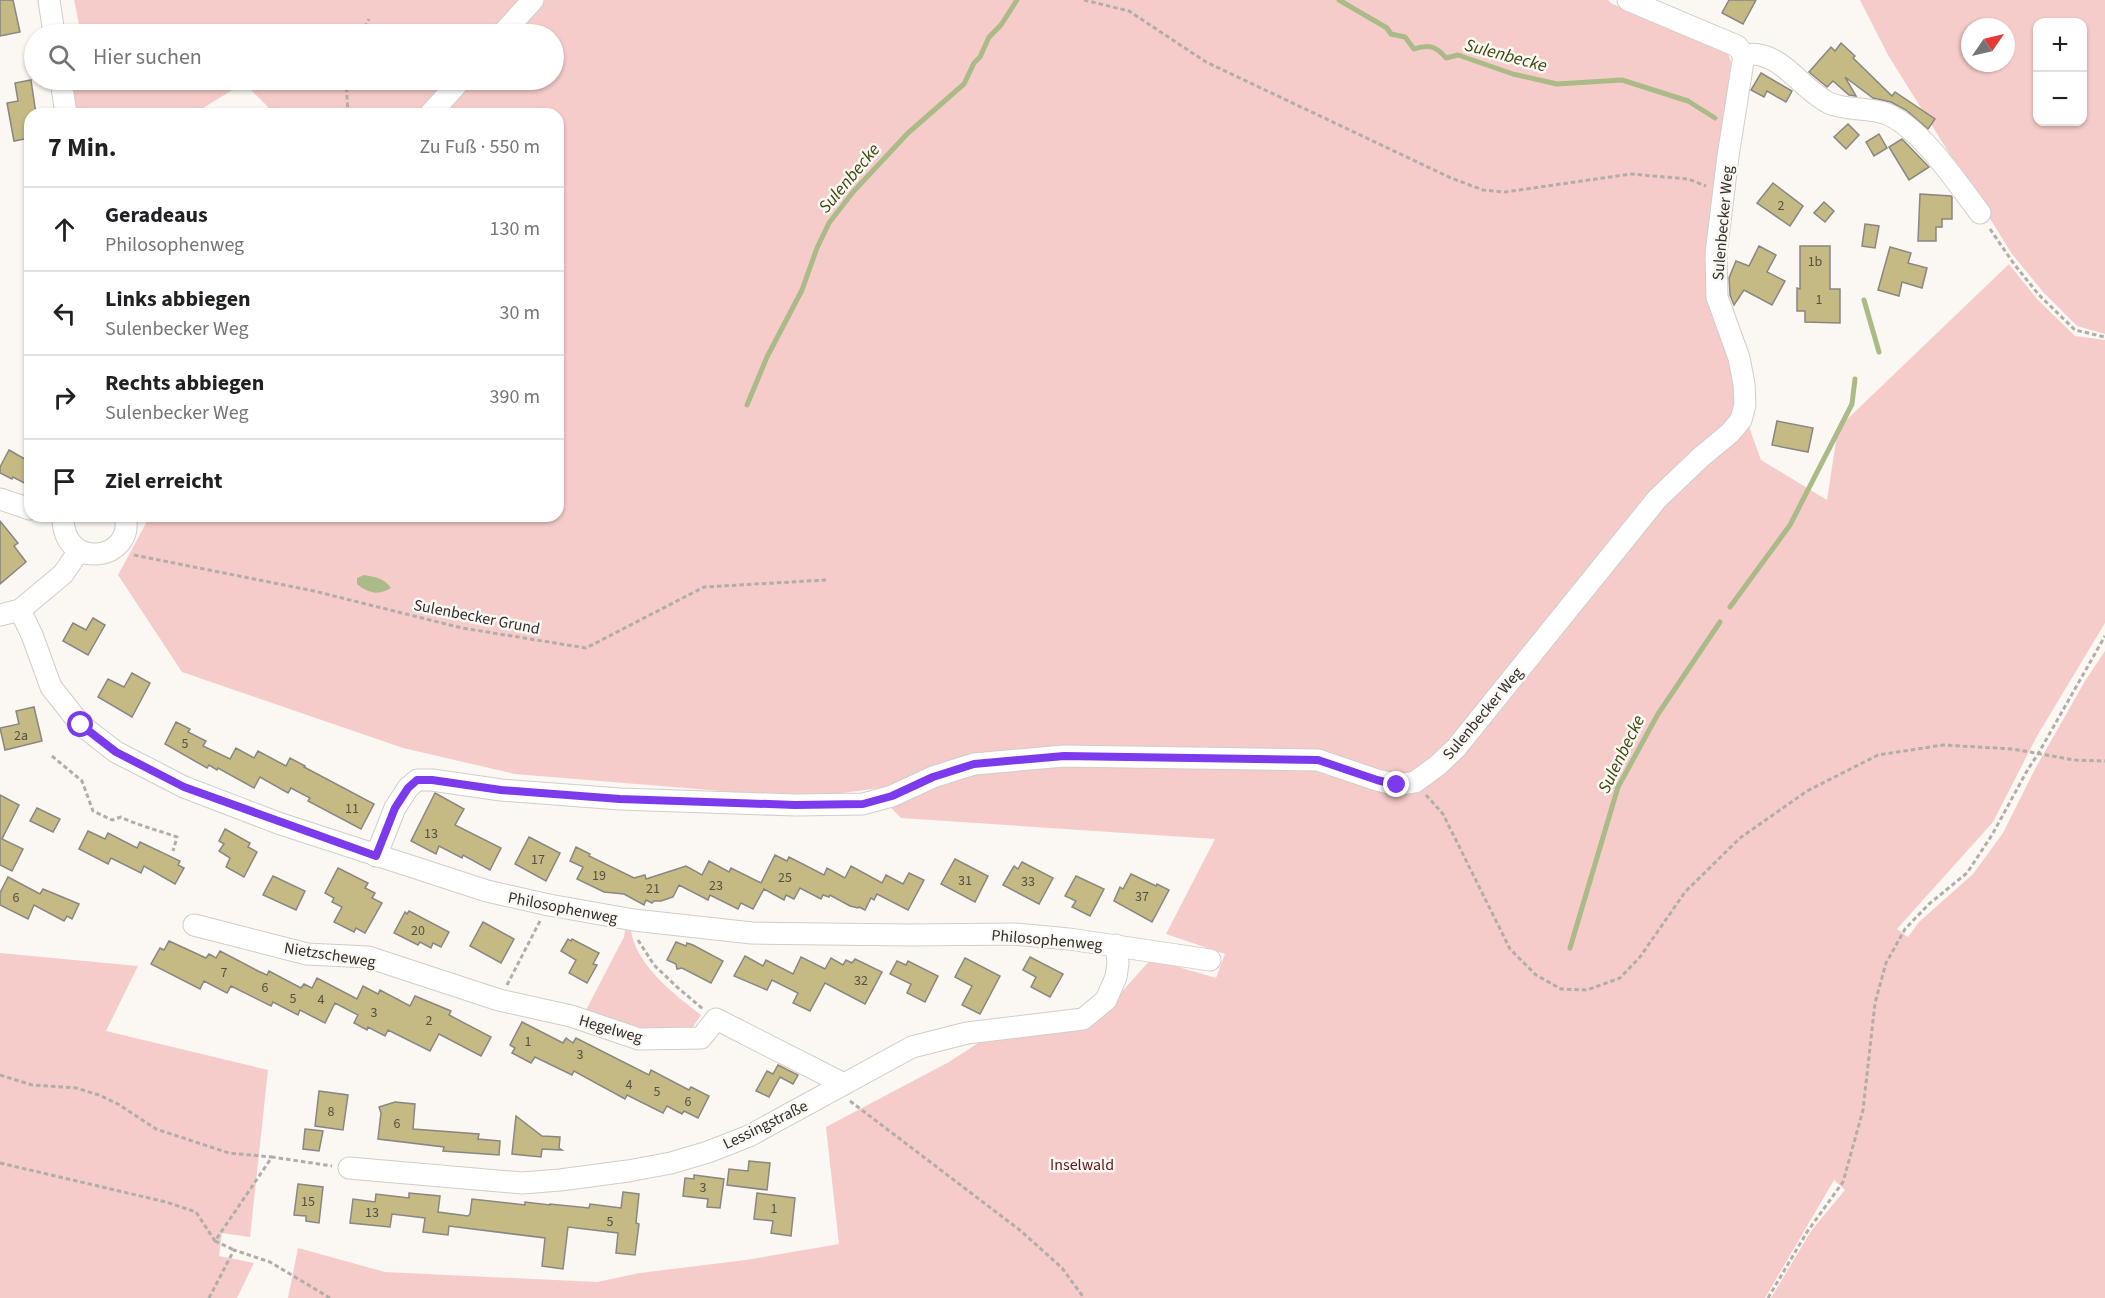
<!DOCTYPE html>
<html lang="de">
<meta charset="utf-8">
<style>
body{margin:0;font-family:"Source Sans 3",sans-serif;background:#f2f2f2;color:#202124}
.controls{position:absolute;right:18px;top:18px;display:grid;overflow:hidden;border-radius:12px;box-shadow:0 2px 4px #0004}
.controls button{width:54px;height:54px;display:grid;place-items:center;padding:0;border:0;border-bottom:2px solid #e0e0e0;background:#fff;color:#202124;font:30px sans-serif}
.compass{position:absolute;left:1961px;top:18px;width:54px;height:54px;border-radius:50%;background:#fff;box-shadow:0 2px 4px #0004;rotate:56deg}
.stop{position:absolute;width:18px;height:18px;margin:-14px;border:4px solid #7c3aed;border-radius:50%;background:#fff}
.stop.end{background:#7c3aed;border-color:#fff;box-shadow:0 2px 6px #0008}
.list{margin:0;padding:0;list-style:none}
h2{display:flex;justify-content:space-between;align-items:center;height:78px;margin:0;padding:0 24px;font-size:26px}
h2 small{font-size:20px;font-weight:400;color:#757577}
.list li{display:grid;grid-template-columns:39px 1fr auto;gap:18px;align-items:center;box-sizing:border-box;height:84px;padding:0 24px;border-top:2px solid #e0e0e0}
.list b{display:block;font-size:22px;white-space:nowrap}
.list p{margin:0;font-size:20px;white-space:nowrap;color:#757577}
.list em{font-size:20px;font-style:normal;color:#757577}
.icon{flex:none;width:33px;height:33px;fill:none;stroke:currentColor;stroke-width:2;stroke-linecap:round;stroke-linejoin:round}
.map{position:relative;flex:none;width:2105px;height:1298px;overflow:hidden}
.search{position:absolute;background:#fff;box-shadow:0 2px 4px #0004;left:24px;top:24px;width:540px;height:66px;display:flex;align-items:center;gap:15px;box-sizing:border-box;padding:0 21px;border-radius:33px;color:#757577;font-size:22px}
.panel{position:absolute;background:#fff;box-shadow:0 2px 4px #0004;left:24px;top:108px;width:540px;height:414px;border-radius:18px}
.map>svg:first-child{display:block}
.green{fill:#f5ccc9;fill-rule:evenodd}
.water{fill:#abbb88}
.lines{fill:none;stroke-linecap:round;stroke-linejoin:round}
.stream{stroke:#abbb88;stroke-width:5}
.building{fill:#c5b984;stroke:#888782;stroke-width:1.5}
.minor-casing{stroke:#d1cdc9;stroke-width:23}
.path{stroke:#b1aeaa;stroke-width:3;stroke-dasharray:4.5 3;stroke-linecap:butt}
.minor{stroke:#fff;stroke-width:21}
.route{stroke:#7c3aed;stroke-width:8}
.labels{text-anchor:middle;stroke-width:5;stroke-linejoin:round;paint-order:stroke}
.number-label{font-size:14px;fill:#565243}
.street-label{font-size:16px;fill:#312f2d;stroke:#fbf7f2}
.park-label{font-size:16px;fill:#5f181c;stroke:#fbf7f2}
.water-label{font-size:18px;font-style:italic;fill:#3a480f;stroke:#fbf7f2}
</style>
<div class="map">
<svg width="2105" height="1298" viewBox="0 0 2105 1298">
<rect width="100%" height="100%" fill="#fbf7f2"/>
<g class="green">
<polygon points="74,0 528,0 497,34 81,34"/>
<polygon points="543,0 1608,0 1612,4 1725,46 1731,62 1713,303 1735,388 1761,460 1827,500 1838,428 2009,264 2037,299 2075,336 2105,340 2105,623 2037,736 1993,822 1897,929 1908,937 1919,922 1973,874 2003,833 2035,769 2085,681 2105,651 2105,1298 1771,1298 1811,1231 1845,1190 1834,1180 1765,1298 288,1298 298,1248 385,1272 597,1282 640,1273 746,1260 839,1244 826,1127 949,1062 986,1038 1082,1030 1096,1021 1151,959 1216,978 1225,954 1166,934 1215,839 901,818 885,802 880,788 805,798 515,774 403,748 182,672 118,575 150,516 558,516 558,114 436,114 470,80 554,80 554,34 510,34"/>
<path d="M1860,0H2105V334L2077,326L2044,293L2012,254L1888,55ZM2038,22H2082V122H2038ZM1970,27H2006V63H1970Z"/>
<polygon points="70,80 458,80 427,114 275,114 244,83 193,114 76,114"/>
<path d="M625,930L631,931C636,965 676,996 701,1015L692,1028L640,1031L586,1010L624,937Z"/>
<polygon points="0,953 138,966 106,1031 268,1070 250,1237 222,1233 219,1256 254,1263 237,1298 0,1298"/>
</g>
<path class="water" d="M364,575C375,577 384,578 391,588C378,596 368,593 357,584V578Z"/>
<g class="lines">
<g class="stream">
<path d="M1339,0L1387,28L1391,34L1405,37L1414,49C1429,44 1436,46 1446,58L1458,55L1513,74L1557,84L1622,80L1688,101L1715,118"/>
<polyline points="1864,300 1879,352"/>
<polyline points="747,405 767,357 802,290 817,248 829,223 853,192 908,133 964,84 974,63 980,57 989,37 1001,25 1017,0"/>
<polyline points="1730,607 1790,525 1852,404 1855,379"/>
<polyline points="1570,948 1618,787 1658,714 1720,622"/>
</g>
</g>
<g class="building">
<polygon points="0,0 13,0 20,32 0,36"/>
<polygon points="1729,0 1756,0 1743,24 1722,13"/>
<polygon points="1841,43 1855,56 1853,58 1892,96 1895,92 1935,119 1928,129 1906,110 1891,102 1873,98 1845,77 1856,96 1849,95 1833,81 1827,87 1809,72 1831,47 1835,51"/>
<polygon points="1761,73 1792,91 1786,102 1767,91 1764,97 1751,90"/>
<polygon points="31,80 36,114 30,114 30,138 14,141 7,103 18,101 15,83"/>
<polygon points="1848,124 1859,135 1846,149 1834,137"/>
<polygon points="1879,134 1887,148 1874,156 1866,142"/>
<polygon points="1902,139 1929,167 1909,180 1889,147"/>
<polygon points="1773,183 1803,206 1790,226 1757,203"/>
<polygon points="1920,194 1951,196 1952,197 1952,219 1942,219 1942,227 1936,227 1936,241 1918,241"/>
<polygon points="1824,202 1834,211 1825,222 1814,213"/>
<polygon points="1865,224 1879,226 1875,248 1862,246"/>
<polygon points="1759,246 1776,255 1767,272 1785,281 1772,305 1744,290 1734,305 1730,295 1729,278 1736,261 1749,266"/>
<polygon points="1800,246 1830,246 1830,289 1840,289 1840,323 1805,322 1805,311 1797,311 1797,288 1800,289"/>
<polygon points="1890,247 1911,253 1908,263 1927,268 1922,288 1902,282 1899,296 1878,290"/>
<polygon points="1777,421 1813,428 1808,452 1772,445"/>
<polygon points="9,450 30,462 30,486 13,477 12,479 0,473 0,467"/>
<polygon points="0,521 18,543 14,546 26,562 0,584"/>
<polygon points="93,618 105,625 88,655 63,641 73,623 86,630"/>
<polygon points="132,673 150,683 132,717 98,697 108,679 124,687"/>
<polygon points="34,707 42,741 5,750 0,728 19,724 16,711"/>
<polygon points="176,722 190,729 188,732 206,741 203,746 230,759 236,748 254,758 258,751 286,766 290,758 305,766 304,767 374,804 361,829 308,801 310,798 291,788 288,793 260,777 254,788 218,768 217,770 209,765 207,768 165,744"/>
<polygon points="435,793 464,809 455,825 501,848 490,870 463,855 462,858 439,846 436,854 411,841"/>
<polygon points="0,795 19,805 2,839 23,849 12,871 0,865"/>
<polygon points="37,808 60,819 53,832 30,821"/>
<polygon points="225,829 250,843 248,847 257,852 244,877 226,867 230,858 219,851 224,844 219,841"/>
<polygon points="88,831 105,839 108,833 137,848 140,842 180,861 178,865 184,868 175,884 144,866 141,873 111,858 108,864 79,849"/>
<polygon points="529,837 560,853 546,881 515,864"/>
<polygon points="576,847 590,854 589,856 634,878 645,875 646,879 686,866 702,875 709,861 729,872 731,868 761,883 775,855 787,861 789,857 824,875 827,868 845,878 851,866 882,883 886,875 903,884 909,873 924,880 908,910 877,894 874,900 871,898 865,910 859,907 858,908 850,906 830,895 829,897 823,895 821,899 800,888 794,899 786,895 784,900 764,889 753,909 741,903 738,909 710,895 708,900 679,885 673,897 661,901 654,901 652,903 646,900 644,905 624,894 604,892 577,879 583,867 570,861"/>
<polygon points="955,859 988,876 975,902 941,884"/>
<polygon points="1022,862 1053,878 1039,904 1003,885 1014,866 1018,869"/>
<polygon points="338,868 368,883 365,888 375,893 372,898 382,903 365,933 356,928 354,932 334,922 342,907 332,902 334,898 325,893"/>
<polygon points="1131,874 1156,886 1157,884 1169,890 1152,922 1114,901 1120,887 1123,889"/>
<polygon points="273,876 305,891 296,910 263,895"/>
<polygon points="1076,876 1104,889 1090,916 1072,907 1076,901 1065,896"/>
<polygon points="8,877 40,894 43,889 79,904 72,919 67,916 64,921 34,905 28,919 0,905 0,893"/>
<polygon points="409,911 449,932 441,947 433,943 431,948 420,942 418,945 394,933 405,912 407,914"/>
<polygon points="483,922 514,939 501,963 470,946"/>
<polygon points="568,939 571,941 572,939 599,953 593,964 597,965 587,983 569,973 576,960 561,951"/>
<polygon points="169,941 206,958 209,954 216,958 220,951 258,971 267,975 269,971 301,988 304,984 312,988 317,978 357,999 363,986 378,994 380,990 410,1006 415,996 451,1011 449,1015 491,1037 481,1056 439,1034 430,1051 388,1030 385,1036 368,1027 367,1030 354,1023 358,1015 335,1003 325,1023 300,1010 298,1015 273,1002 271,1006 231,986 227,993 204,981 200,989 151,964 160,948 164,950"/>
<polygon points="676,942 686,946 687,943 693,945 723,961 711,983 682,968 677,969 676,964 667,960"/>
<polygon points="745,956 763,966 766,960 793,974 801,957 825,969 831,958 843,965 846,960 852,963 855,959 882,972 865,1004 825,983 810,1011 793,1003 798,993 772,980 767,990 734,976"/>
<polygon points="1030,957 1063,974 1050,997 1031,987 1036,977 1023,970"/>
<polygon points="965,958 1000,976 980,1014 962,1005 972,986 955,977"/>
<polygon points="897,961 906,965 908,961 938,976 925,1002 907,993 911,984 890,974"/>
<polygon points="522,1022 563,1043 566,1038 573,1043 576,1038 649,1075 651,1070 689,1090 691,1087 709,1096 698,1118 684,1111 682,1114 667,1106 663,1113 627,1095 625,1099 574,1071 572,1075 535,1057 531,1063 512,1053 515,1048 510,1045"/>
<polygon points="778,1065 798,1075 793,1084 780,1077 769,1097 756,1091 767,1071 773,1074"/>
<polygon points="319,1091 348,1095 343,1130 315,1126"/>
<polygon points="395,1102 415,1104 413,1129 479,1134 478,1139 500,1141 499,1155 443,1151 444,1147 378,1139 381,1113 379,1107"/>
<polygon points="516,1116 542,1136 560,1137 559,1148 562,1150 542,1149 541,1157 512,1154"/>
<polygon points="305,1129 323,1131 319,1151 303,1149"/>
<polygon points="749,1161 770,1163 767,1190 727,1185 729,1169 748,1171"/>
<polygon points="694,1175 724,1179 720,1208 707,1207 708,1199 683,1196 685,1178 694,1179"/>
<polygon points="298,1184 323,1187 319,1223 306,1221 306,1216 294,1215"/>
<polygon points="623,1192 639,1194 636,1223 639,1224 635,1255 616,1253 618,1233 568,1227 563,1269 542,1266 545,1238 449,1226 448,1235 423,1232 425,1218 392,1214 390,1227 350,1223 353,1199 375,1202 376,1194 409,1198 409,1193 440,1196 438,1212 468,1216 470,1214 472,1199 525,1205 525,1202 550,1205 550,1204 589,1208 590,1204 621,1208"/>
<polygon points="757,1193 795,1198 791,1236 771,1233 773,1221 754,1219"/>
</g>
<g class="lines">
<defs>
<g id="minor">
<polyline points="49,0 54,34"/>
<polyline points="502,34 533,0"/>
<path d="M1744,55C1780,48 1800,89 1829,103C1846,111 1869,107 1887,114C1922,129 1957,183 1980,213"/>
<polyline points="61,80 66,114"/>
<polyline points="430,114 461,80"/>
<polyline points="0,499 30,509"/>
<path d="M63,516C62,573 136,560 125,516"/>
<polyline points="20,610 32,635 51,687 81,725 116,752 184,787 278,823 487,891 549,905 634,920 752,933 910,935 1015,934 1069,939 1210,960"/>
<polyline points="0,615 20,610 63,574 79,551"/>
<polyline points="376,856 395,808 408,788 417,780 432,780 501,790 620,799 795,805 863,804 892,796 933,777 974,764 1064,756 1318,760 1377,780 1397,785 1415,782 1437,766 1456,748 1657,499 1701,457 1730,433 1741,420 1745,405 1744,384 1739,358 1717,297 1716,254 1728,156 1744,55 1737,46 1628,0"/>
<polyline points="194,925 307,954 368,957 499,1000 571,1016 639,1039 701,1038 716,1019 844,1084"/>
<polyline points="349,1168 522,1183 560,1180 628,1171 671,1163 708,1152 749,1136 912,1047 967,1033 1083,1019 1106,1000 1116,977 1118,963 1116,945"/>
</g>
</defs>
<use href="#minor" class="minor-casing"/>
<g class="path">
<polyline points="1084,0 1129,11 1206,62 1451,178 1483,190 1505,192 1631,174 1688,179 1706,186"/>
<polyline points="361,34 369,19"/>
<polyline points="346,80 348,114"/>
<polyline points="1990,229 2014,264 2039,295 2075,330 2105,337"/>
<polyline points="134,555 314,591 462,628 586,648 704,587 826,580"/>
<path d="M52,756L82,781L93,811L112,820L121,817C139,826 158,830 177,837L173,851"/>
<polyline points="1426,795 1443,814 1510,949 1536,975 1561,989 1587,990 1620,978 1640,957 1685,892 1740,838 1807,791 1878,755 1943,745 2013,749 2074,760 2105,761"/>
<polyline points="638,940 654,965 677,987 703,1009"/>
<polyline points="507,985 540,921"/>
<polyline points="0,1075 32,1085 76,1088 99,1095 118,1104 156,1129 229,1153 272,1157"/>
<polyline points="850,1101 1021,1231 1062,1268 1084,1298"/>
<polyline points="0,1163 166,1202 196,1212 215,1241 272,1157 332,1166"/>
<polyline points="215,1241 234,1250"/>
<polyline points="209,1298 234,1250 270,1262 330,1298"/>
<polyline points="1768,1298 1807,1232 1843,1182 1863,1110 1875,1003 1886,963 1905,929 1929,904 1967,873 1992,835 2028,769 2038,754 2105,636"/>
</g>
<use href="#minor" class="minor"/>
</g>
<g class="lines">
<polyline class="route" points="81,725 116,752 184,787 376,856 395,808 408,788 417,780 432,780 501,790 620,799 795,805 863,804 892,796 933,777 974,764 1064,756 1318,760 1377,780 1397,785"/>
</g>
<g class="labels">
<g class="number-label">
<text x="1781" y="210">2</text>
<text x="1815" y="266">1b</text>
<text x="1819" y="304">1</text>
<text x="21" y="740">2a</text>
<text x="185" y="748">5</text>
<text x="352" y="813">11</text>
<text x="431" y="838">13</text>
<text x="538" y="864">17</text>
<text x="599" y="880">19</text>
<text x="785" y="882">25</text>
<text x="965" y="885">31</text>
<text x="1028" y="886">33</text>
<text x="716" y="890">23</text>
<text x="653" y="893">21</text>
<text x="1142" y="901">37</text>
<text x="16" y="902">6</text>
<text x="418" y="935">20</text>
<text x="224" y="977">7</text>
<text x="861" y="985">32</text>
<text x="265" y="992">6</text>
<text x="293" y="1003">5</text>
<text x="321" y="1004">4</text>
<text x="374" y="1017">3</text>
<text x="429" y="1025">2</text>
<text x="528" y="1046">1</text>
<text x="580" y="1059">3</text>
<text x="629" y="1089">4</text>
<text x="657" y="1096">5</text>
<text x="688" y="1106">6</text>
<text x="331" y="1116">8</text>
<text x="397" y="1128">6</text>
<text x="703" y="1192">3</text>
<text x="308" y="1206">15</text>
<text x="774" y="1213">1</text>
<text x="372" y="1217">13</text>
<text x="610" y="1226">5</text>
</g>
<g class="street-label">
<text transform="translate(1722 223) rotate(-85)" y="6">Sulenbecker Weg</text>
<text transform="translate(477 616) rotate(11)" y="6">Sulenbecker Grund</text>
<text transform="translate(1482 713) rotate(-50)" y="6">Sulenbecker Weg</text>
<text transform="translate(563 907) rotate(11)" y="6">Philosophenweg</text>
<text transform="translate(1047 939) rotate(5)" y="6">Philosophenweg</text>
<text transform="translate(330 954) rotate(9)" y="6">Nietzscheweg</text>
<text transform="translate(611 1028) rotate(16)" y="6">Hegelweg</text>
<text transform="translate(765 1124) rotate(-26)" y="6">Lessingstraße</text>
</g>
<g class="park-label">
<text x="1082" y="1170">Inselwald</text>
</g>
<g class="water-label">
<text transform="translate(1506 55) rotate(15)" y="6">Sulenbecke</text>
<text transform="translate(849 178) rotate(-50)" y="6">Sulenbecke</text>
<text transform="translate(1621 754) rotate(-64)" y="6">Sulenbecke</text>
</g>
</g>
</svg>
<div class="controls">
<button>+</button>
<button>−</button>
</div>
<svg class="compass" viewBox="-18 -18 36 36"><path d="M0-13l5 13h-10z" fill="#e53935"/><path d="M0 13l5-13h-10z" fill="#757577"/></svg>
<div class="stop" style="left:81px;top:725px"></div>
<div class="stop end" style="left:1397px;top:785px"></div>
<div class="search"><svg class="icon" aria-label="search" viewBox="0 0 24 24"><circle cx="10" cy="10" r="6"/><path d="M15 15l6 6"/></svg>Hier suchen</div>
<section class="panel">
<h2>7 Min.<small>Zu Fuß · 550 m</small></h2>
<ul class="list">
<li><svg class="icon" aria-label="ahead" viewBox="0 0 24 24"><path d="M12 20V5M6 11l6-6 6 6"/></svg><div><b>Geradeaus</b><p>Philosophenweg</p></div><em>130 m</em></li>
<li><svg class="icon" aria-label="left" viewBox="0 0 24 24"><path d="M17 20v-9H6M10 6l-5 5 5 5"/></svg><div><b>Links abbiegen</b><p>Sulenbecker Weg</p></div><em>30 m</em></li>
<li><svg class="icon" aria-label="right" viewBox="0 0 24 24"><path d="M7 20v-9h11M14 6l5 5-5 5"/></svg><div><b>Rechts abbiegen</b><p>Sulenbecker Weg</p></div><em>390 m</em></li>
<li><svg class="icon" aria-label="arrive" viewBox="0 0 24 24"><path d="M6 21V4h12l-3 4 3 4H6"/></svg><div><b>Ziel erreicht</b></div></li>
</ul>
</section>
</div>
